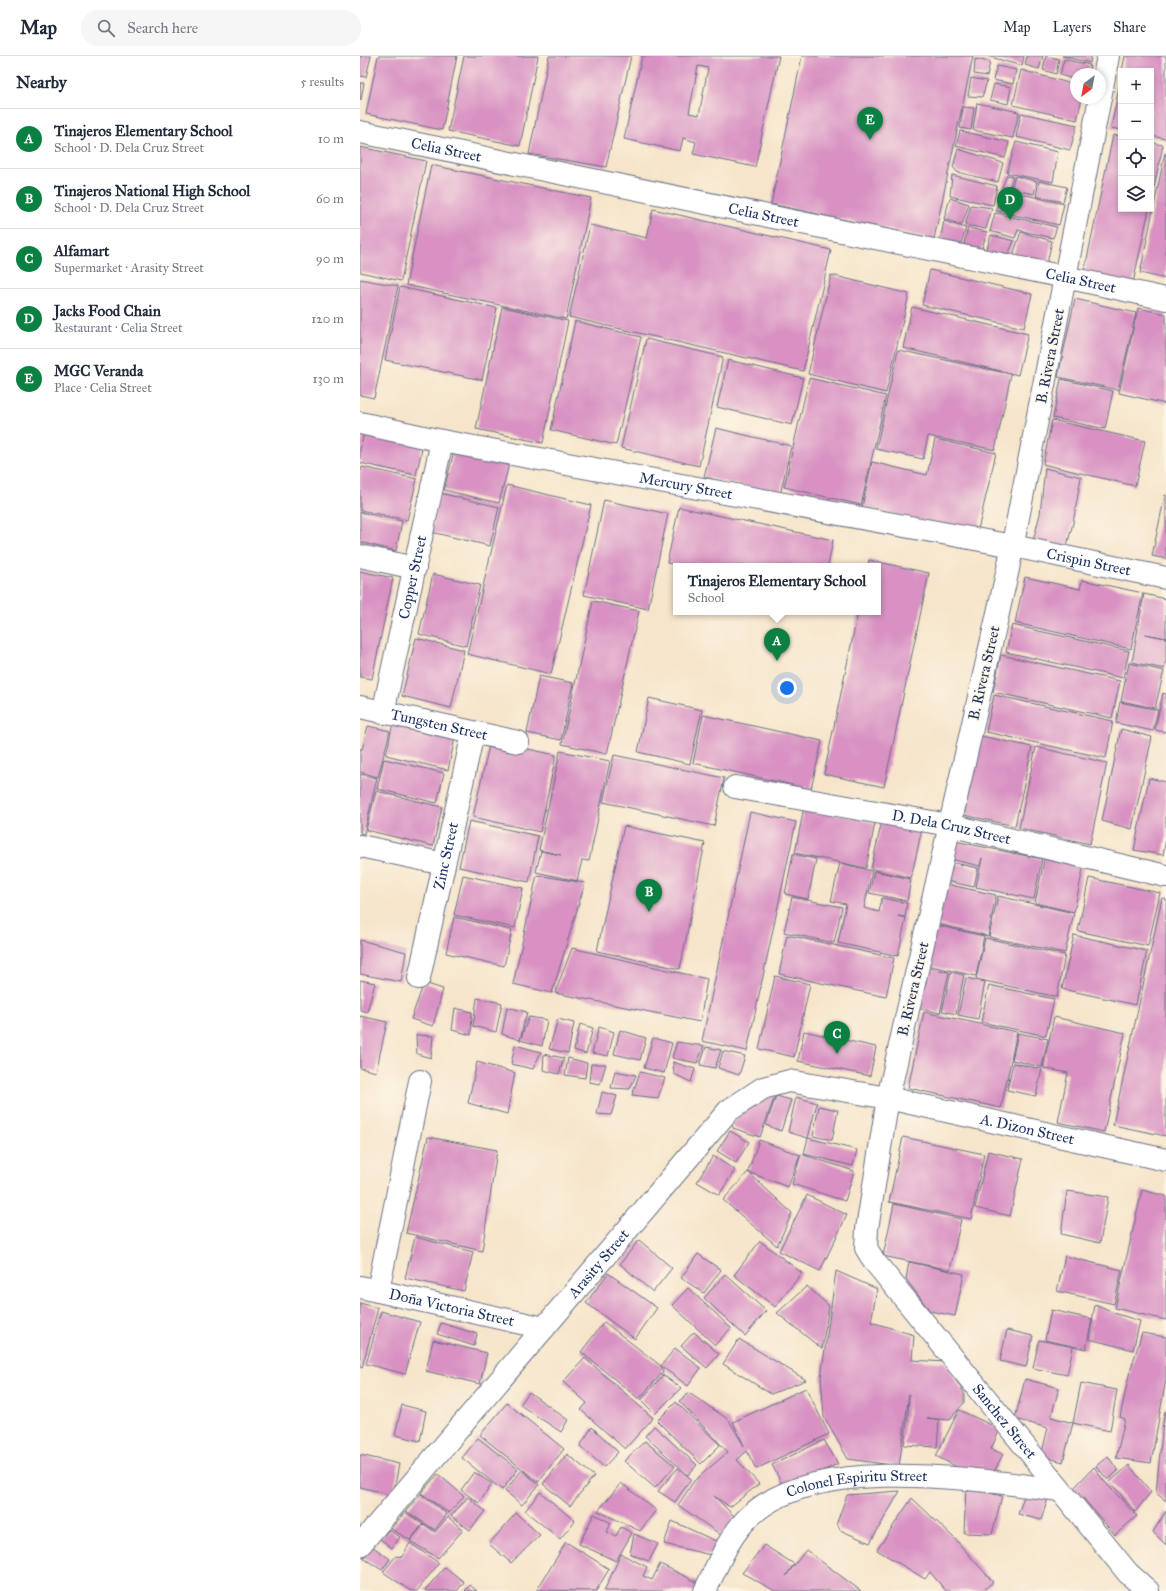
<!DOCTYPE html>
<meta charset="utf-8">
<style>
body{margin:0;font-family:"IM FELL Great Primer",serif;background:#f6f6f7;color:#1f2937}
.controls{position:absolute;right:12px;top:12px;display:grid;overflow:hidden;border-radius:0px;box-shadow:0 2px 6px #0003}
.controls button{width:36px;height:36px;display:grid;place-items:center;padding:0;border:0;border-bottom:1px solid #e0e1e3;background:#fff;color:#1f2937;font:20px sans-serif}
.compass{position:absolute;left:710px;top:12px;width:36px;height:36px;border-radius:50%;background:#fff;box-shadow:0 2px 6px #0003;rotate:212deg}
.you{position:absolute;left:427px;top:632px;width:14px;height:14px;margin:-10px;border:3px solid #fff;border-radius:50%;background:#1a73e8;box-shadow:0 0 0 6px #1a73e833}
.badge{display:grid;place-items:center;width:26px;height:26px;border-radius:50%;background:#0b8043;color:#fff;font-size:13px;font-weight:700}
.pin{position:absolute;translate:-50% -33px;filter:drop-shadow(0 1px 2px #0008)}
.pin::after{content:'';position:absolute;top:21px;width:14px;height:12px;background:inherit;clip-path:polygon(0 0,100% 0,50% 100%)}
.popup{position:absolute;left:313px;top:507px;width:208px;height:52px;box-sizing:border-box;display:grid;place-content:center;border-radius:0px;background:#fff;filter:drop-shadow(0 1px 3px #0005);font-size:13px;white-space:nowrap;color:#747a83}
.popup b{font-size:15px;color:#1f2937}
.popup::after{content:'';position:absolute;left:50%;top:100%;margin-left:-8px;border:8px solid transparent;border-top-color:#fff}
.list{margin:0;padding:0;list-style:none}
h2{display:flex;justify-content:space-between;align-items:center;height:52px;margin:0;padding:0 16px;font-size:17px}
h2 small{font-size:13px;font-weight:400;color:#747a83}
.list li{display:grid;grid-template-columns:26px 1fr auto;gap:12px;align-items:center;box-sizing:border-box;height:60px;padding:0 16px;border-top:1px solid #e0e1e3}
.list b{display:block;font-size:15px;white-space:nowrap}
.list p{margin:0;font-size:13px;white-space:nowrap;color:#747a83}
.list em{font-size:13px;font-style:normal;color:#747a83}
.icon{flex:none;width:22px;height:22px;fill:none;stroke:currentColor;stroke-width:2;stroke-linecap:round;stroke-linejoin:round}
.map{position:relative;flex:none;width:806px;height:1535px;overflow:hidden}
header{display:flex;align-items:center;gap:24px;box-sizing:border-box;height:56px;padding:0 20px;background:#fff;border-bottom:1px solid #e0e1e3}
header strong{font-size:19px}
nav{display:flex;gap:22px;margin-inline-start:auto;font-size:14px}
.search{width:280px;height:36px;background:#f6f6f7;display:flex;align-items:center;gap:10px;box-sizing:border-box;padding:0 14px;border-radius:22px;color:#747a83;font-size:15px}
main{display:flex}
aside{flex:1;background:#fff}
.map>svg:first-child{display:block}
.building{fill:#d891c2;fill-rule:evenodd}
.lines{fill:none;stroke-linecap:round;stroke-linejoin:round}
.minor-casing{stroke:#686f84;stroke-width:24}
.minor{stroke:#fff;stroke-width:22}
.labels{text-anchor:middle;stroke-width:3;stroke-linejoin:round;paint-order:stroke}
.street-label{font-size:15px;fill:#1b2f5e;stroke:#fcf5e5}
</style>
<header>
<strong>Map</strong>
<div class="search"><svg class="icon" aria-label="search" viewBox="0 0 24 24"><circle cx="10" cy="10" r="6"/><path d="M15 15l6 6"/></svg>Search here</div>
<nav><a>Map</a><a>Layers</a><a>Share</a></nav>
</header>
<main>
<aside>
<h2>Nearby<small>5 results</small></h2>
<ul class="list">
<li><span class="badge">A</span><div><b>Tinajeros Elementary School</b><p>School · D. Dela Cruz Street</p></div><em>10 m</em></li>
<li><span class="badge">B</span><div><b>Tinajeros National High School</b><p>School · D. Dela Cruz Street</p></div><em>60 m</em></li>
<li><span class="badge">C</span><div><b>Alfamart</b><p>Supermarket · Arasity Street</p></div><em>90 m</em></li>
<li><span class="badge">D</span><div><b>Jacks Food Chain</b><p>Restaurant · Celia Street</p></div><em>120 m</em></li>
<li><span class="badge">E</span><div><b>MGC Veranda</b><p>Place · Celia Street</p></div><em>130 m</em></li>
</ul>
</aside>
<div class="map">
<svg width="806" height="1535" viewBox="0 0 806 1535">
<rect width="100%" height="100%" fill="#fcf5e5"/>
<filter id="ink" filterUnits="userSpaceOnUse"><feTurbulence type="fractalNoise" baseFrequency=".025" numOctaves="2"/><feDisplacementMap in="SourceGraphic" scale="8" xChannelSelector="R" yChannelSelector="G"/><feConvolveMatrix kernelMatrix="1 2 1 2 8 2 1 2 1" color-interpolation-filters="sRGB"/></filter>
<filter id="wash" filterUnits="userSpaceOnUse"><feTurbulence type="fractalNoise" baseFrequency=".012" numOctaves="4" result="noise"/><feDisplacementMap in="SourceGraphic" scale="16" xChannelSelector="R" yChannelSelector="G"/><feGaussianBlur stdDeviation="0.9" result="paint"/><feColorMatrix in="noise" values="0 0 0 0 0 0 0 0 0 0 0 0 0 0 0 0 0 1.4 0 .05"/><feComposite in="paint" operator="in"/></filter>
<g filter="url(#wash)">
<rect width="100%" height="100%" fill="#f6e5cb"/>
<g id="blocks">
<g class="building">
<polygon points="0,0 11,0 6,21 0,20"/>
<polygon points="18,0 97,0 82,74 6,58"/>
<polygon points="104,0 178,0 160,90 88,75"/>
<polygon points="189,0 271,0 246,111 169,98"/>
<path d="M282,0H419L395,111L333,98L336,86L323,82L320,95L264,83ZM338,10L348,12L339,59L329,57Z"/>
<polygon points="442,0 613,0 574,183 411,148"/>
<polygon points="627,0 664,0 662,10"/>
<polygon points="667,0 683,0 679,13 665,9"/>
<polygon points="686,0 699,3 696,18 683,14"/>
<polygon points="702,0 731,0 730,7"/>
<polygon points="765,0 806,0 806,83 791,80 791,15 762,15"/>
<polygon points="615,3 630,6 627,20 614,18"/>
<polygon points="704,3 730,9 728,18 716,18 716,24 700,19"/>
<polygon points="637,10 656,14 653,28 633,24"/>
<polygon points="661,14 716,29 716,42 722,42 717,64 653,49"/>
<polygon points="611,22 627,25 622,41 608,40"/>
<polygon points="760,26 761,26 761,74 751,72"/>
<polygon points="0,27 4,27 1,44 0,44"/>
<polygon points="634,28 651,31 648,48 630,44"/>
<polygon points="617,47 659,56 653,82 613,74"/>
<polygon points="603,51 614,52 611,74 600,72"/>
<polygon points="661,57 717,69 710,94 656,81"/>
<polygon points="600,75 649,86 645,102 596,90"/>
<polygon points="753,79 761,80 761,153 789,153 773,227 724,217"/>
<polygon points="656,86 698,96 693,126 647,117"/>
<polygon points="791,87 803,89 792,141 791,141"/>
<polygon points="0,91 66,105 41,225 0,216"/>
<polygon points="598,93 643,107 638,126 597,116 593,111"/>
<polygon points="805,97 806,97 806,223 780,217"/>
<polygon points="71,109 231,142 206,263 46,229"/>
<polygon points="592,119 637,130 633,149 590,140"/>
<polygon points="647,119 653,120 649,133 642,131"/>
<polygon points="655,120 677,125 674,138 651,133"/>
<polygon points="679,125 707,131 703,146 676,140"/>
<polygon points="641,133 704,148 699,169 636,155"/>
<polygon points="590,142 609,148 602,169 584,163"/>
<polygon points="611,149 632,152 626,173 605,169"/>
<polygon points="293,153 471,194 443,315 209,261 230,169 287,182"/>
<polygon points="635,157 697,171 693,182 658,174 655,182 630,175"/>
<polygon points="584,165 606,172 600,190 580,185"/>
<polygon points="608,172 627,176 621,195 603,191"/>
<polygon points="661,176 692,185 687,207 652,202"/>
<polygon points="631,179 654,185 647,201 626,197"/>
<polygon points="570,214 672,238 664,272 562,249"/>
<polygon points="471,219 549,238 526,337 448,318"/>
<polygon points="0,223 38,230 14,342 0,339"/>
<polygon points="40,231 137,252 122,324 25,304"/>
<polygon points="715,243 776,257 758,334 698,321"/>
<polygon points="142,251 208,265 183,387 116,373"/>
<polygon points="552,251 668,278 658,319 543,292"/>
<polygon points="778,252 806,258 806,348 759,337"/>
<polygon points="215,265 281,281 256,389 191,374"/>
<polygon points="286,283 363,301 339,410 261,392"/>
<polygon points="538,294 651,318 635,394 568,380 563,403 516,393"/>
<polygon points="368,304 443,322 432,369 357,351"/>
<polygon points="449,322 526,340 501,449 424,431"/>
<polygon points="701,323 753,335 745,373 693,362"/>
<polygon points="692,364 785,385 775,430 683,408"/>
<polygon points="356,372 431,390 420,439 344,421"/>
<polygon points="4,376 63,389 56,419 0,407 0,394"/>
<polygon points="575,383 636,397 617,478 502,451 512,406 567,419"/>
<polygon points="94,395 149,408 139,447 84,434"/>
<polygon points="2,411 57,423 47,464 0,454 0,418"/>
<polygon points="685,412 721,421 713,467 706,493 673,485 680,458"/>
<polygon points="147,429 231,449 191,618 107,598"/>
<polygon points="80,437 139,451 130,490 71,476"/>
<polygon points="805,439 806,439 806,503 792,500"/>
<polygon points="244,444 308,458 288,553 224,539"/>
<polygon points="319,451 473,484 468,510 323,510 307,507"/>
<polygon points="0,456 42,465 36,495 0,486"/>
<polygon points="509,504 569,517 524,731 464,718 498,556 518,556 518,510 508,510"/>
<polygon points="0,515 33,522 12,623 0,621"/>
<polygon points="73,518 120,529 106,590 59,578"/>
<polygon points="665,521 720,533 722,524 783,537 771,593 655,567"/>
<polygon points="784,538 806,543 806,582 785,578 806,582 806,604 804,613 772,606"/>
<polygon points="233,545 279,555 247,698 202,688"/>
<polygon points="652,569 769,595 763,622 646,596"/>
<polygon points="56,582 104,594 91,652 42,640"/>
<polygon points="641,599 760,625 752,662 633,636"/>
<polygon points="769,607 804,615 795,652 761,645"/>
<polygon points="179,620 213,627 201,684 167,677"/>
<polygon points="803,637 806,638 806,676 795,674"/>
<polygon points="634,639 753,665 746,702 626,676"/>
<polygon points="289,642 342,654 330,708 278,696"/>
<polygon points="760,646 798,654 793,675 756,667"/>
<polygon points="343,659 462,685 451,733 333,707"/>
<polygon points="33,667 95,682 88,714 26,699"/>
<polygon points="8,670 30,675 18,721 0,716 0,693 2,693"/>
<polygon points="761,673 792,681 772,773 742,765"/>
<polygon points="621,680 672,691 655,770 604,759"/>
<polygon points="130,685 196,699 180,776 113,761"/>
<polygon points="676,691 747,707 730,788 659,772"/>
<polygon points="200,695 250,705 229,805 222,804 217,825 176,816 181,795 201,799 179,794"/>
<polygon points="254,699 364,722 354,770 243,746"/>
<polygon points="24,703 84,717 77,747 17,733"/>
<polygon points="0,718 17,722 4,778 0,777"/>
<polygon points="789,722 806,726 806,783 803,799 774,794"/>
<polygon points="16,735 82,751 73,790 6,774"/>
<polygon points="444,751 515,767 506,812 435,797"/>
<polygon points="390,756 436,766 387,995 342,985"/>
<polygon points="109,765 178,780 169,826 99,811"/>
<polygon points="522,765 562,773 551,822 511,813"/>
<polygon points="264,770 345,787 320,913 237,895"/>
<polygon points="594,785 682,803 674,843 616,831 622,802 620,810 590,803"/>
<polygon points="433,798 456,803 448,843 425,838"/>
<polygon points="685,800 724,808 714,856 675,847"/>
<polygon points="590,806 618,812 614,831 586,825"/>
<polygon points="480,807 512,815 504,852 519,856 522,842 547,847 545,861 538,860 546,862 538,900 478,887 486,848 471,845"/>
<polygon points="514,815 551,823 547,845 509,837"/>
<polygon points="103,819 163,832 155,872 94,859"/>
<polygon points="177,819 225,827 192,937 153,928"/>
<polygon points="729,822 800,837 788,890 718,875"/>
<polygon points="586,828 636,839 628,880 577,868"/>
<polygon points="638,840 714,857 705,897 629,881"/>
<polygon points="432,841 482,851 474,887 424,876"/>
<polygon points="802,842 806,843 806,1080 753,1069"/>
<polygon points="94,861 152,874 144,910 86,897"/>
<polygon points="575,869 624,880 616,920 566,909"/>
<polygon points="427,879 534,902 526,941 419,918"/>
<polygon points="714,879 787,895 776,949 702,933"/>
<polygon points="625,882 705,899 697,941 616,923"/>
<polygon points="0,884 46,896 41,926 0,918"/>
<polygon points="212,892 347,923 340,966 195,937"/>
<polygon points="565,911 589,916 580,957 556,952"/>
<polygon points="591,916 604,919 596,958 582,955"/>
<polygon points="415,920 450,928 434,1001 399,993"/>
<polygon points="606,922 625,926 618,963 598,959"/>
<polygon points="0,924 15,927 7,956 0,954"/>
<polygon points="64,927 83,933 73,970 51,963"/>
<polygon points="629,929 694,943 686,980 621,966"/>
<polygon points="117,942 142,947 136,976 113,970"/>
<polygon points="147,951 167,956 160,984 169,961 187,964 182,990 160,984 142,978"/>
<polygon points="95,952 112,956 111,979 92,974"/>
<polygon points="564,956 657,976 641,1052 548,1032"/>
<polygon points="0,960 27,966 16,1016 0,1012"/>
<polygon points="694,961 765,977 744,1076 698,1066 708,1017 683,1012"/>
<polygon points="198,963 214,967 208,997 189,993"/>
<polygon points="220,968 233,972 226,998 214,994"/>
<polygon points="239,971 254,976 248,1000 232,997"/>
<polygon points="260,974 286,982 280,1004 254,998"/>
<polygon points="444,975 516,991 510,1020 438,1005"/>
<polygon points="658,977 688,983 682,1011 652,1004"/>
<polygon points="56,979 73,980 71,1002 57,998"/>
<polygon points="293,982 312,987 304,1017 284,1012"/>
<polygon points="317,986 344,990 337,1007 312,1002"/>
<polygon points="155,989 181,996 173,1013 151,1008"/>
<polygon points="346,991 361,994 355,1012 340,1009"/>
<polygon points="363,995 385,1000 379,1019 358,1012"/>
<polygon points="184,998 204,1002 199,1018 183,1014"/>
<polygon points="208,1002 227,1007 225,1022 205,1019"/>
<polygon points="117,1006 155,1017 147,1058 108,1047"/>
<polygon points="313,1006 335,1013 331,1026 314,1018"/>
<polygon points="653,1007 682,1013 676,1040 647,1034"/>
<polygon points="231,1008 246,1008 240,1028 229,1026"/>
<polygon points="255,1015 276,1019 270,1033 251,1032"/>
<polygon points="280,1016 305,1022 298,1042 272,1039"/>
<polygon points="242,1036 257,1040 251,1059 237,1058"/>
<polygon points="415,1040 400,1081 373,1072 372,1069 384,1053 401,1042"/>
<polygon points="416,1040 431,1044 421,1075 406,1069"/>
<polygon points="436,1041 457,1047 448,1082 428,1076"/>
<polygon points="459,1050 478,1054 472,1084 453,1080"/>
<polygon points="370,1075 389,1086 376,1107 357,1095"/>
<polygon points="68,1081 137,1094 122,1195 46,1177"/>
<polygon points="543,1081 624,1098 611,1163 529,1146"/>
<polygon points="448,1082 497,1094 493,1110 444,1098"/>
<polygon points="399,1084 440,1099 428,1131 388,1116"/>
<polygon points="628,1095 663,1103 650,1160 615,1152"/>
<polygon points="441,1098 494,1115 485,1145 432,1128"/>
<polygon points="353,1100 375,1114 359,1139 337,1126"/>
<polygon points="388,1116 432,1157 417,1190 363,1144"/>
<polygon points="782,1134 806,1140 806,1264 755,1252"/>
<polygon points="707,1135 748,1141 740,1187 701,1178"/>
<polygon points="447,1139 487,1159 460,1215 419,1195"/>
<polygon points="534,1148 601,1163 590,1214 523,1200"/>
<polygon points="55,1181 113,1196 104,1235 45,1222"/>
<polygon points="279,1184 312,1212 293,1236 260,1208"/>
<polygon points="400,1185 442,1217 415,1251 374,1219"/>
<polygon points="338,1198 361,1214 344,1237 321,1222"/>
<polygon points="705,1200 762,1214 754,1248 697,1235"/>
<polygon points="549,1206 604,1218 595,1260 570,1255 546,1223"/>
<polygon points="476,1215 517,1233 511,1266 554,1279 552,1304 585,1306 604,1337 604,1347 589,1364 567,1362 579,1364 577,1391 544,1389 548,1359 549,1338 539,1410 488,1403 464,1361 461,1321"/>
<polygon points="248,1217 297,1252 275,1283 226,1247"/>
<polygon points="365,1218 406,1255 385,1280 344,1242"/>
<polygon points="447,1230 469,1250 462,1293 417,1257"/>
<polygon points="328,1232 371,1272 355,1289 312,1249"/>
<polygon points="0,1247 18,1252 2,1312 0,1311"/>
<polygon points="735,1249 754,1257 780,1265 773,1294 729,1283"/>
<polygon points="691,1254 732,1263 726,1293 685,1284"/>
<polygon points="21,1255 60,1266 45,1318 6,1308"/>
<polygon points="244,1266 301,1310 303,1316 279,1343 221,1296"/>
<polygon points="81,1267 117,1278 114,1290 77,1278"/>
<polygon points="647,1274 673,1280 666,1311 640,1305"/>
<polygon points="334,1276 359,1298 347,1312 321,1290"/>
<polygon points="782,1277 806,1281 806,1323 791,1407 756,1402 765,1363 760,1361 769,1319"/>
<polygon points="379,1283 446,1324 411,1338 363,1308"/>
<polygon points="73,1284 127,1297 120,1328 66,1315"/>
<polygon points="679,1284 713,1291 707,1319 673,1312"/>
<polygon points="315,1292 341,1312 328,1330 301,1310"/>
<polygon points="225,1302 293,1362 265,1393 221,1354 227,1347 203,1326"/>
<polygon points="303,1319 321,1332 295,1358 281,1344"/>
<polygon points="665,1323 699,1332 691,1361 713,1367 703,1406 681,1400 688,1372 655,1363"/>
<polygon points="721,1327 757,1334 750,1375 713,1367"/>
<polygon points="446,1332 469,1378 396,1413 387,1395 377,1404 399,1428 370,1451 354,1440 375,1461 361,1479 318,1449 334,1425 368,1396 319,1345 329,1337 369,1364 384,1390 373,1366"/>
<polygon points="169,1336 208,1364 201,1376 160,1349"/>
<polygon points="316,1346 360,1389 341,1408 297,1365"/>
<polygon points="147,1347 204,1393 178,1426 120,1379"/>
<polygon points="42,1349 66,1355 60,1385 35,1379"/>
<polygon points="599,1354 640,1373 631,1393 643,1398 632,1420 621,1413 616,1421 576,1400"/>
<polygon points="805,1355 806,1355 806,1445 796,1437 803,1366"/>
<polygon points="294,1370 337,1409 328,1419 285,1380"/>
<polygon points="232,1371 258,1396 244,1411 220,1390"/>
<polygon points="118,1382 158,1413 142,1434 102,1402"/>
<polygon points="464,1384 478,1408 424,1432 412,1409"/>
<polygon points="285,1385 315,1410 295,1432 264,1405"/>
<polygon points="207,1398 234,1420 210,1450 183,1428"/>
<polygon points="0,1399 39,1408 33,1439 0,1431"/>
<polygon points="748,1400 758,1415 748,1424 736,1410"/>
<polygon points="769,1409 791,1436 775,1456 750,1426"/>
<polygon points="734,1411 744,1425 777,1460 755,1479 724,1443 711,1435"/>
<polygon points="318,1412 331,1423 315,1446 298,1435"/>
<polygon points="162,1414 179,1429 162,1449 145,1435"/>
<polygon points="114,1416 132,1428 119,1447 101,1434"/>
<polygon points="78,1418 104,1440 89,1457 61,1437"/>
<polygon points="261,1427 296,1454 280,1475 238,1455"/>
<polygon points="606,1431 642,1440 632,1478 604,1477"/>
<polygon points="540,1435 510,1487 480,1474 477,1466 487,1439"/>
<polygon points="666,1435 688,1442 681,1464 658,1458"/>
<polygon points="180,1436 215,1465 200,1483 165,1455"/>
<polygon points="61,1438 87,1458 75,1474 46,1455"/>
<polygon points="108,1441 125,1455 110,1474 91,1460"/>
<polygon points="552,1442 595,1483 633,1526 622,1535 586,1535 570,1516 565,1523 517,1494"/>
<polygon points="806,1455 806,1489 793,1476"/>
<polygon points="45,1456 63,1468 50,1484 31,1473"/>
<polygon points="156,1457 180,1479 151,1507 129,1488"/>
<polygon points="234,1458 251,1467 247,1476 256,1480 261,1471 272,1477 256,1505 219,1488"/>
<polygon points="88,1461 103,1474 78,1502 50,1485 64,1468 75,1476"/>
<polygon points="312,1465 360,1487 355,1500 304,1488"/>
<polygon points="29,1474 40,1481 32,1492 20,1483"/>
<polygon points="274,1478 298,1488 289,1505 270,1498"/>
<polygon points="206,1486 249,1513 236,1535 177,1534"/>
<polygon points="50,1487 79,1507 57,1535 51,1535 23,1516 36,1500 42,1501"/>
<polygon points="404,1489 434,1508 426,1520 446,1494 501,1535 415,1535 382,1517"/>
<polygon points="13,1491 30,1503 22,1514 3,1502"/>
<polygon points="261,1498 287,1511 283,1520 292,1524 300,1508 339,1527 335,1535 244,1535"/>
<polygon points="85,1511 104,1526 97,1535 67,1535 65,1534"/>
<polygon points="110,1529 117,1535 105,1535"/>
</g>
</g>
</g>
<g filter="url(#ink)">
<use href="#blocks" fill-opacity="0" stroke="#686f84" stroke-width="1"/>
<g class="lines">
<defs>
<g id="minor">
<path id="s1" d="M740,42L648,513L528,1042L507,1173L506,1192L514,1205L768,1517L788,1535"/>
<polyline points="740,42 748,0"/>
<path id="s2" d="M0,76L705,221L806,243"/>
<path id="s3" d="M0,367L82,385L653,490L806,522"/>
<polyline points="0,500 55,512"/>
<path id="s4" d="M0,651L158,686"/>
<path id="s5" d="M23,657L82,385"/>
<path id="s6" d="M375,731L589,769L806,820"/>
<polyline points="0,790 84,808"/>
<path id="s7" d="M59,922L113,677"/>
<path id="s8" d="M0,1231L184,1272"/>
<polyline points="18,1235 60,1025"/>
<path id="s9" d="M0,1489L368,1055L403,1032L429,1025L528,1042L806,1104"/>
<path id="s10" d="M345,1535C357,1510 369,1479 390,1460C457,1397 616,1424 700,1434"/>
</g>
</defs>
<use href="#minor" class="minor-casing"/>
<use href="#minor" class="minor"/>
</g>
</g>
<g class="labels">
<g class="street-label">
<text dy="5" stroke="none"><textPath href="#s2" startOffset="88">Celia Street</textPath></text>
<text dy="5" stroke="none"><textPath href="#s2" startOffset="412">Celia Street</textPath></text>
<text dy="5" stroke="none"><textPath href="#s2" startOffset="736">Celia Street</textPath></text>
<text transform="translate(690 300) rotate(-79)" y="5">B. Rivera Street</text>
<text dy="5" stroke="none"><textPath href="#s3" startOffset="332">Mercury Street</textPath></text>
<text dy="5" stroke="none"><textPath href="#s3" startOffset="742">Crispin Street</textPath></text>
<text dy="5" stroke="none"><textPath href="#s5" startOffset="139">Copper Street</textPath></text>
<text transform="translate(624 617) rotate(-77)" y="5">B. Rivera Street</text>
<text dy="5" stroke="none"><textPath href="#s4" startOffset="81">Tungsten Street</textPath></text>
<text dy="5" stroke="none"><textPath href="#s6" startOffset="220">D. Dela Cruz Street</textPath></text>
<text dy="5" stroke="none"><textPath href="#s7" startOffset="125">Zinc Street</textPath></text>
<text transform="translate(553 933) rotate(-77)" y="5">B. Rivera Street</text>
<text dy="5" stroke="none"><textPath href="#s9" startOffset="881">A. Dizon Street</textPath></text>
<text dy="5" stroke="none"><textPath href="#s9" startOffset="369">Arasity Street</textPath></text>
<text dy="5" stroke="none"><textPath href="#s8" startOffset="94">Doña Victoria Street</textPath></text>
<text dy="5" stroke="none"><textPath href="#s1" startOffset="1396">Sanchez Street</textPath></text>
<text dy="5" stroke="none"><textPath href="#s10" startOffset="203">Colonel Espiritu Street</textPath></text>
</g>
</g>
</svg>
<div class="controls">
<button>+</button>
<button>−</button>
<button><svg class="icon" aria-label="locate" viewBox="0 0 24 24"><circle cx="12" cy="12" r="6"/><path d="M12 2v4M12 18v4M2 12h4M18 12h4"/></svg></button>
<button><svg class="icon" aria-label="layers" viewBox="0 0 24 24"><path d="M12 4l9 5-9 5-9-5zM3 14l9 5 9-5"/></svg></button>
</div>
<svg class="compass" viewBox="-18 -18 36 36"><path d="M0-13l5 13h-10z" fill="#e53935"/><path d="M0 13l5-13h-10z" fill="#747a83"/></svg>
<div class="you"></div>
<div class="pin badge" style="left:417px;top:605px">A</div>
<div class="popup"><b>Tinajeros Elementary School</b>School</div>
<div class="pin badge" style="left:289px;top:856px">B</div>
<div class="pin badge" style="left:477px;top:998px">C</div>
<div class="pin badge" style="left:650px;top:164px">D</div>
<div class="pin badge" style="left:510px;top:84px">E</div>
</div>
</main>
